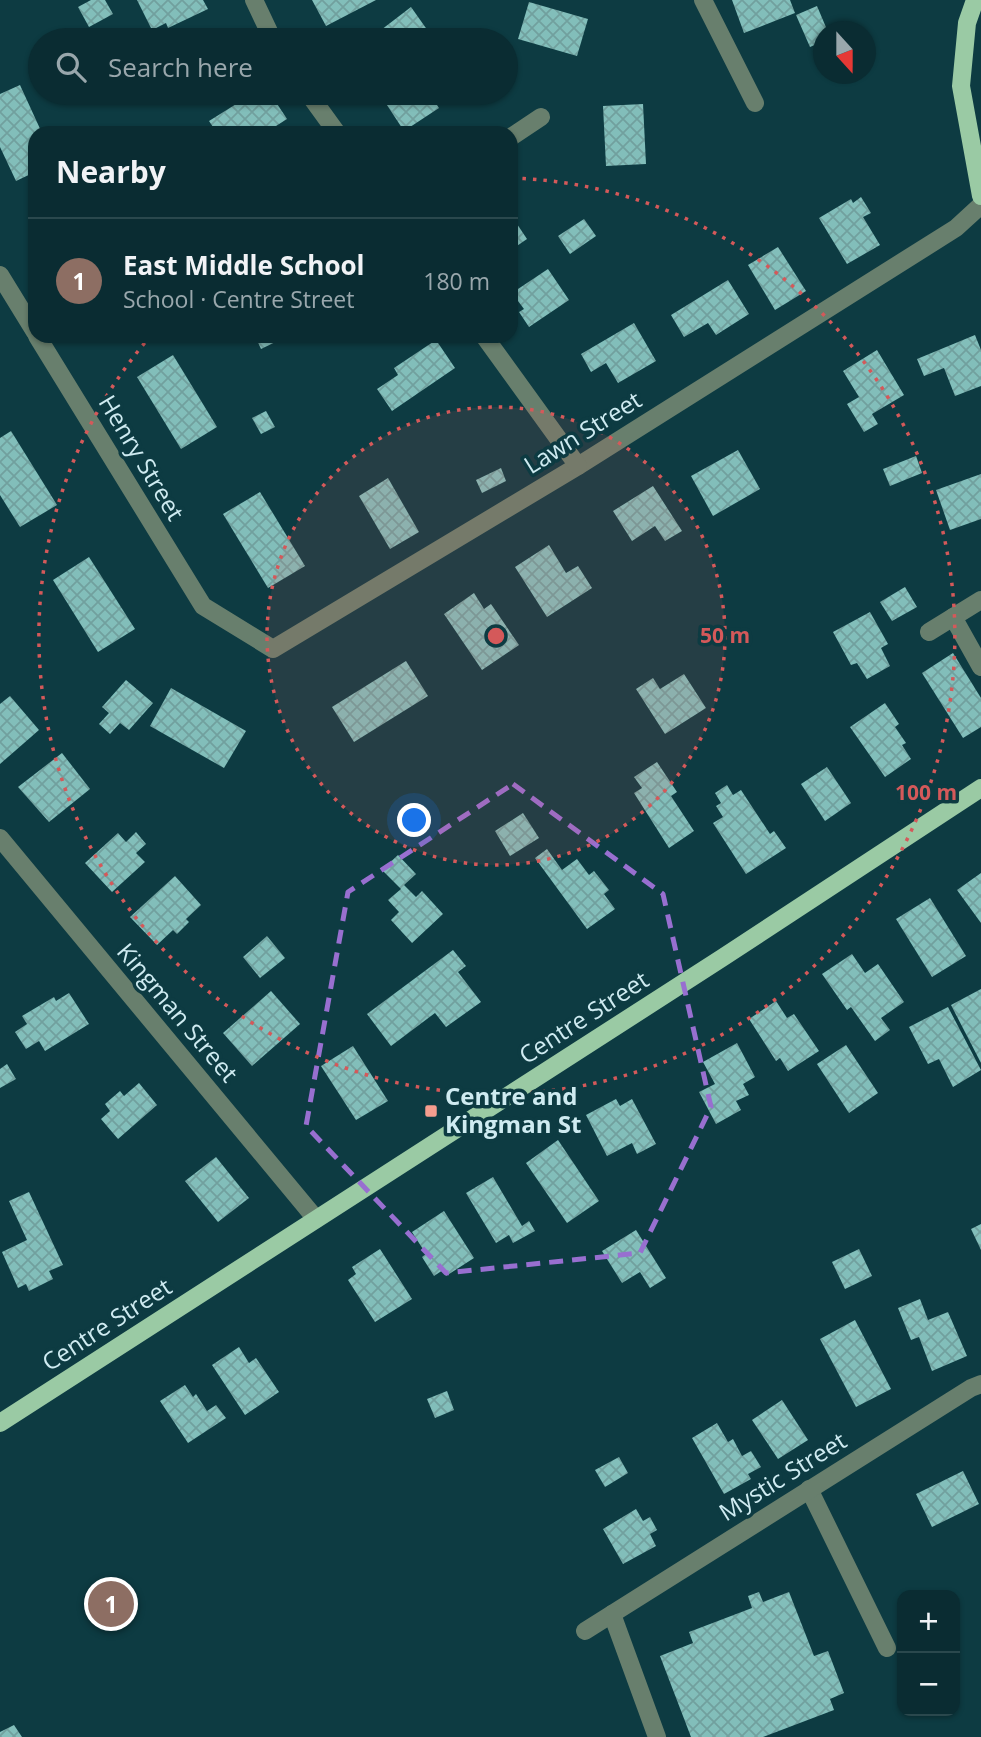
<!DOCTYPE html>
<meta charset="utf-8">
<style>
body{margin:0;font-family:"Open Sans",sans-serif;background:#13343a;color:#f1f3f6}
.controls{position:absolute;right:21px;bottom:21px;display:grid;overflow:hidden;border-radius:14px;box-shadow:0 2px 5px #0004}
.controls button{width:63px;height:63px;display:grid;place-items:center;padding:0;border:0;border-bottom:2px solid #2a484d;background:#0a2c32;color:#f1f3f6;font:35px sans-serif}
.compass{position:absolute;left:813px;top:21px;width:63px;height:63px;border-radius:50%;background:#0a2c32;box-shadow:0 2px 5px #0004;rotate:159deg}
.you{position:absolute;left:415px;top:821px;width:24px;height:24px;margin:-18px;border:5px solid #fff;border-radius:50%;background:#1a73e8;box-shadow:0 0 0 10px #1a73e833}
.badge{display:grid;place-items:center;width:46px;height:46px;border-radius:50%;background:#f59d8e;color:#fff;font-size:23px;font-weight:700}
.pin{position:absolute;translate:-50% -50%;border:4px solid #fff;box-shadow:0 2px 7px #0006}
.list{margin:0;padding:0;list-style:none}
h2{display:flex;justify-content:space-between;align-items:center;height:91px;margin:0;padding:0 28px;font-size:30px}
h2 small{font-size:23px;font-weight:400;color:#99a7ac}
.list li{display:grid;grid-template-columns:46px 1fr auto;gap:21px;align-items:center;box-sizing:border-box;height:126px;padding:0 28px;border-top:2px solid #2a484d}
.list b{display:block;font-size:26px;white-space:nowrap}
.list p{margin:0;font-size:23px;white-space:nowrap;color:#99a7ac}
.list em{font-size:23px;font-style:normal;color:#99a7ac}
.icon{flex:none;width:38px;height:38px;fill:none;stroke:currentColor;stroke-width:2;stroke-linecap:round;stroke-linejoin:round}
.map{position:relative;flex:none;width:981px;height:1737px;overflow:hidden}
.search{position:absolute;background:#0a2c32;box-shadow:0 2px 5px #0004;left:28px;top:28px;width:490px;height:77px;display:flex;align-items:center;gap:18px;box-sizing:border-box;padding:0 24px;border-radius:38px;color:#99a7ac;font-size:26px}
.panel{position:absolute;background:#0a2c32;box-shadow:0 2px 5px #0004;left:28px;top:126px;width:490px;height:217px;border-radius:21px}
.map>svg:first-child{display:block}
.building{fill:url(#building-cross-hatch)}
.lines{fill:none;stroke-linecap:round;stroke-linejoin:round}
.minor{stroke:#687f6d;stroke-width:18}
.major{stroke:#9acaa4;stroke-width:18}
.marked{fill:none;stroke:#986fd0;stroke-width:5;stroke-dasharray:14 9;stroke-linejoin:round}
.ring{fill:none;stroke:#d4595a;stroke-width:3.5;stroke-dasharray:3.5 7}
.poi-dot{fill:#f59d8e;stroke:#0d3b42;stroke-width:2.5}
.labels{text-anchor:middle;stroke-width:7;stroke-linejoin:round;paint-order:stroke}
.street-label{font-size:24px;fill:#cfebf1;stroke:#0d3b42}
.poi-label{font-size:24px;font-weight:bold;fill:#cfebf1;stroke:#0d3b42;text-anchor:start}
.centre{fill:#d4595a;stroke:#0d3b42;stroke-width:3.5}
.ring-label{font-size:21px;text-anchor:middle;font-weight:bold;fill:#d4595a;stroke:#0d3b42;stroke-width:7;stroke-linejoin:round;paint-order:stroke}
</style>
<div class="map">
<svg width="981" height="1737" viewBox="0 0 981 1737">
<defs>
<pattern id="building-cross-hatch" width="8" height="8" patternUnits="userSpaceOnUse" patternTransform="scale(1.75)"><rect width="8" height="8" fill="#82beba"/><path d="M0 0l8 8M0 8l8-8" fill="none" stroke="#71a09e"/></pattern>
</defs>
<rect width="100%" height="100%" fill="#0d3b42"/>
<g class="building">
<polygon points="91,0 105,0 113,14 89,27 78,7"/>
<polygon points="137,0 203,0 208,9 168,28 166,23 152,30"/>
<polygon points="312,0 376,0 326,26"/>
<polygon points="732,0 790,0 795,13 744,33"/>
<polygon points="529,2 588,19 577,56 518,39"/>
<polygon points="817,6 828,32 824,32 824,58 817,44 810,47 796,15"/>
<polygon points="411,7 428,31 415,40 388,40 381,30"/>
<polygon points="211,34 215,40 199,40"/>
<polygon points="866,41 874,60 866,63"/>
<polygon points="20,85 42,133 35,133 35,172 16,181 0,147 0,94"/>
<polygon points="247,93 270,93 287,119 265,133 217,133 209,121 249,96"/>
<polygon points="388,93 429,93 439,108 404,131 383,99 389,95"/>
<polygon points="643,104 646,164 606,166 603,106"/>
<polygon points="861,197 871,213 863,217 880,245 847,264 819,218 851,199 853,203"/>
<polygon points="511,215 527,239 511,250"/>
<polygon points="584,219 596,236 570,254 558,236"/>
<polygon points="778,247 806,291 775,310 748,265"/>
<polygon points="548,269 569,300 529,327 519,312 524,309 512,293"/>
<polygon points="728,280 749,314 716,335 708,323 684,337 671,315"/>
<polygon points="634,323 656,361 618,383 606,363 591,372 581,354"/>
<polygon points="975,335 981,350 981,386 955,396 944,368 924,376 917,359"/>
<polygon points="255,336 288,336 261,349"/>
<polygon points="336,336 351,336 340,342"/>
<polygon points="436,340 455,368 392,411 377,389 398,375 394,368"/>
<polygon points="877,350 904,395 872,414 878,424 864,432 847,404 859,397 843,371"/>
<polygon points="173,355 217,427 181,449 137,377"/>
<polygon points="266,411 275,427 261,434 252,418"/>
<polygon points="11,431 57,505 20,527 0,495 0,438"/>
<polygon points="738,450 760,489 713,516 691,476"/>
<polygon points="916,456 922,473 890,486 883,469"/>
<polygon points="501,468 506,481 482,493 476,480"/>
<polygon points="981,474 981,519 950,530 936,490"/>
<polygon points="388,478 419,532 390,549 359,496"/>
<polygon points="653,486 682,531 665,541 655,526 632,541 613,511"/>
<polygon points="260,492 305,566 268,588 223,514"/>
<polygon points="549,545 566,573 578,566 592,588 547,617 515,567"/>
<polygon points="89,557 135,629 98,652 53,580"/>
<polygon points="905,587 917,607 892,621 880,602"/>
<polygon points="474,593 484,609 491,604 519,645 482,670 444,614"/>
<polygon points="870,612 888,644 881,648 890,666 867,679 857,663 851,665 833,632"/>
<polygon points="953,653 981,698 981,727 963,738 922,673"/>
<polygon points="406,661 428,696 354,742 332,707"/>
<polygon points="684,674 706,708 665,734 636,689 653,678 660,689"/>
<polygon points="126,680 153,703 129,730 120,723 110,734 99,724 109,713 102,707"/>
<polygon points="171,688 246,731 224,768 150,726"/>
<polygon points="10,696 39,730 0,764 0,704"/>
<polygon points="885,703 899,724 895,727 906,743 902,745 911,759 885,777 850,727"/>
<polygon points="62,753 90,789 49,822 18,787"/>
<polygon points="657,762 677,792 671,796 694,831 669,848 634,793 642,788 634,777"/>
<polygon points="827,767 851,803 825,821 801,784"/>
<polygon points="727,785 733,795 741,790 770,834 774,831 786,848 746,874 713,823 723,817 716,806 721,803 715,793"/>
<polygon points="523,813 539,838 510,856 495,831"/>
<polygon points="136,832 146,844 136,853 145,862 112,892 85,863 118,833 126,842"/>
<polygon points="547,849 562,870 577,859 589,875 594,871 609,890 604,894 615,909 587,929 535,858"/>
<polygon points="398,855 416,874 404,885 416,897 422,891 443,914 412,943 391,920 399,912 388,900 401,889 382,870"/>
<polygon points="981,873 981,923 957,890"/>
<polygon points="175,876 201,905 186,919 189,922 177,934 173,930 157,945 130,917"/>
<polygon points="930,898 966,956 932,977 896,919"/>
<polygon points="267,936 285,958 260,978 243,957"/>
<polygon points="453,950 466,966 458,972 481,1002 446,1027 435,1013 391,1046 367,1014"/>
<polygon points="852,954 865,973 878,964 904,1002 881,1018 890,1030 875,1041 851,1007 847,1010 822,974"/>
<polygon points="981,989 981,1063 951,1005"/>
<polygon points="271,991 300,1024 252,1066 223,1033"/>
<polygon points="69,993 89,1024 45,1051 39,1041 26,1049 15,1032 27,1024 22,1016 54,997 56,1001"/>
<polygon points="776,1001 787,1018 794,1014 819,1051 788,1071 780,1058 776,1061 749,1019"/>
<polygon points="948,1007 981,1070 953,1087 939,1059 928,1064 909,1027"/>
<polygon points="737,1043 755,1077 743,1084 749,1095 736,1101 741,1110 716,1124 699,1092 715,1084 703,1062"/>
<polygon points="846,1045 878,1093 849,1113 817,1064"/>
<polygon points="353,1046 388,1101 356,1120 321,1066"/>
<polygon points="7,1064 16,1079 0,1088 0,1069"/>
<polygon points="139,1083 157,1105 118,1139 101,1119 110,1111 105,1104 120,1091 124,1096"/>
<polygon points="616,1099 620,1106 632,1099 656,1144 637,1154 632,1143 607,1156 586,1115"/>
<polygon points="558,1140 599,1201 567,1223 526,1163"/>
<polygon points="216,1157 249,1198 218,1222 185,1181"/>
<polygon points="493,1177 522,1226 529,1221 535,1231 513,1243 509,1235 496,1243 466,1193"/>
<polygon points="29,1192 63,1265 49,1271 53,1279 29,1291 26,1284 18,1288 2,1252 27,1240 9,1201"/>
<polygon points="444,1211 474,1258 446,1276 443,1270 434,1276 422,1257 426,1254 412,1232"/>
<polygon points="981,1224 981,1250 971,1229"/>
<polygon points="636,1230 666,1278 650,1288 640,1272 622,1283 602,1251"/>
<polygon points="380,1249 412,1299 375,1322 348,1280 356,1274 352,1267"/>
<polygon points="859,1249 872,1276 845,1289 832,1262"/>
<polygon points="920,1299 928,1320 948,1312 967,1356 932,1371 919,1337 911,1340 898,1308"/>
<polygon points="855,1320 891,1389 856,1407 820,1339"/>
<polygon points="239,1347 249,1363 256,1358 279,1392 245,1415 212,1365"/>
<polygon points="185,1385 193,1397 196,1394 207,1411 216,1405 226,1418 188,1443 160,1401"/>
<polygon points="447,1391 454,1410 435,1418 427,1399"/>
<polygon points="782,1400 808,1440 778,1459 752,1420"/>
<polygon points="717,1423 728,1442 733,1439 742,1456 751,1451 761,1467 748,1474 751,1479 724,1494 692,1438"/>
<polygon points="619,1457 628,1473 605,1487 595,1470"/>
<polygon points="963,1471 979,1504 932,1527 916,1494"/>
<polygon points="636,1509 643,1521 650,1517 657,1530 650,1534 656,1546 623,1564 603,1529"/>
<polygon points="759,1592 763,1602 789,1592 814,1656 828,1651 844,1693 830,1699 834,1710 763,1737 691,1737 660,1656 693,1643 689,1632 752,1608 748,1596"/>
<polygon points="14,1725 22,1737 0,1737 0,1732"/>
</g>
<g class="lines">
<g class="minor">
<polyline points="254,0 273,40"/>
<polyline points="703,0 755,103"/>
<polyline points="308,93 337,133"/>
<polyline points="511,137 541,117"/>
<polyline points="0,275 35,332"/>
<polyline points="37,336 203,606 273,649 578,466 956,228 981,205"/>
<polyline points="484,336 578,466"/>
<polyline points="953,617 981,667"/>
<polyline points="929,632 981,600"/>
<polyline points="0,838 316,1219"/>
<polyline points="809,1489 887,1648"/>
<polyline points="612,1614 971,1388 981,1384"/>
<polyline points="585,1631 612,1614 657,1737"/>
</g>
<g class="major">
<polyline points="975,0 967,23 961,86 981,196"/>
<polyline points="0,1423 722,958 981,788"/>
</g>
</g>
<path class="marked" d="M513,784L663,894L711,1107L640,1253L446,1273L306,1126L348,892Z"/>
<circle cx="496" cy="636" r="229" fill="#d4595a" fill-opacity=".12"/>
<g class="ring">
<circle cx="496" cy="636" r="229"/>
<path d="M512 178A458 458 0 1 1 148 339"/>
</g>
<rect class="poi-dot" x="424" y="1104" width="14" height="14" rx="3.5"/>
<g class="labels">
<g class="street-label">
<text transform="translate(583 433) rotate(-32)" y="8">Lawn Street</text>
<text transform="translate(141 458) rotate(59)" y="8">Henry Street</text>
<text transform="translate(177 1013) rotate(50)" y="8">Kingman Street</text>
<text transform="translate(584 1018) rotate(-33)" y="8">Centre Street</text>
<text transform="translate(107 1325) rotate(-33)" y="8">Centre Street</text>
<text transform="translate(783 1477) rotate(-32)" y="8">Mystic Street</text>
</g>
<g class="poi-label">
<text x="445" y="1105">Centre and<tspan x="445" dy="28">Kingman St</tspan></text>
</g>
</g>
<circle cx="496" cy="636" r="10" class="centre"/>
<g class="ring-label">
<text x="725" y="643">50 m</text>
<text x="926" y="800">100 m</text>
</g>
</svg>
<div class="controls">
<button>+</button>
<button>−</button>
</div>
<svg class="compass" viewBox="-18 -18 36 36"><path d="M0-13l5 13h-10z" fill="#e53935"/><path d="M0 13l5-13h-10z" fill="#99a7ac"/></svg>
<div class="you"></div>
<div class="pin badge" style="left:111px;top:1604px;background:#8d6e63">1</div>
<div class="search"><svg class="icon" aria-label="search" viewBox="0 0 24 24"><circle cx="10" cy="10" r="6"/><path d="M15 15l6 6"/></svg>Search here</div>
<section class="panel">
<h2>Nearby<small></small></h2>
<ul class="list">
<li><span class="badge" style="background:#8d6e63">1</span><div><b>East Middle School</b><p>School · Centre Street</p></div><em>180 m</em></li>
</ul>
</section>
</div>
